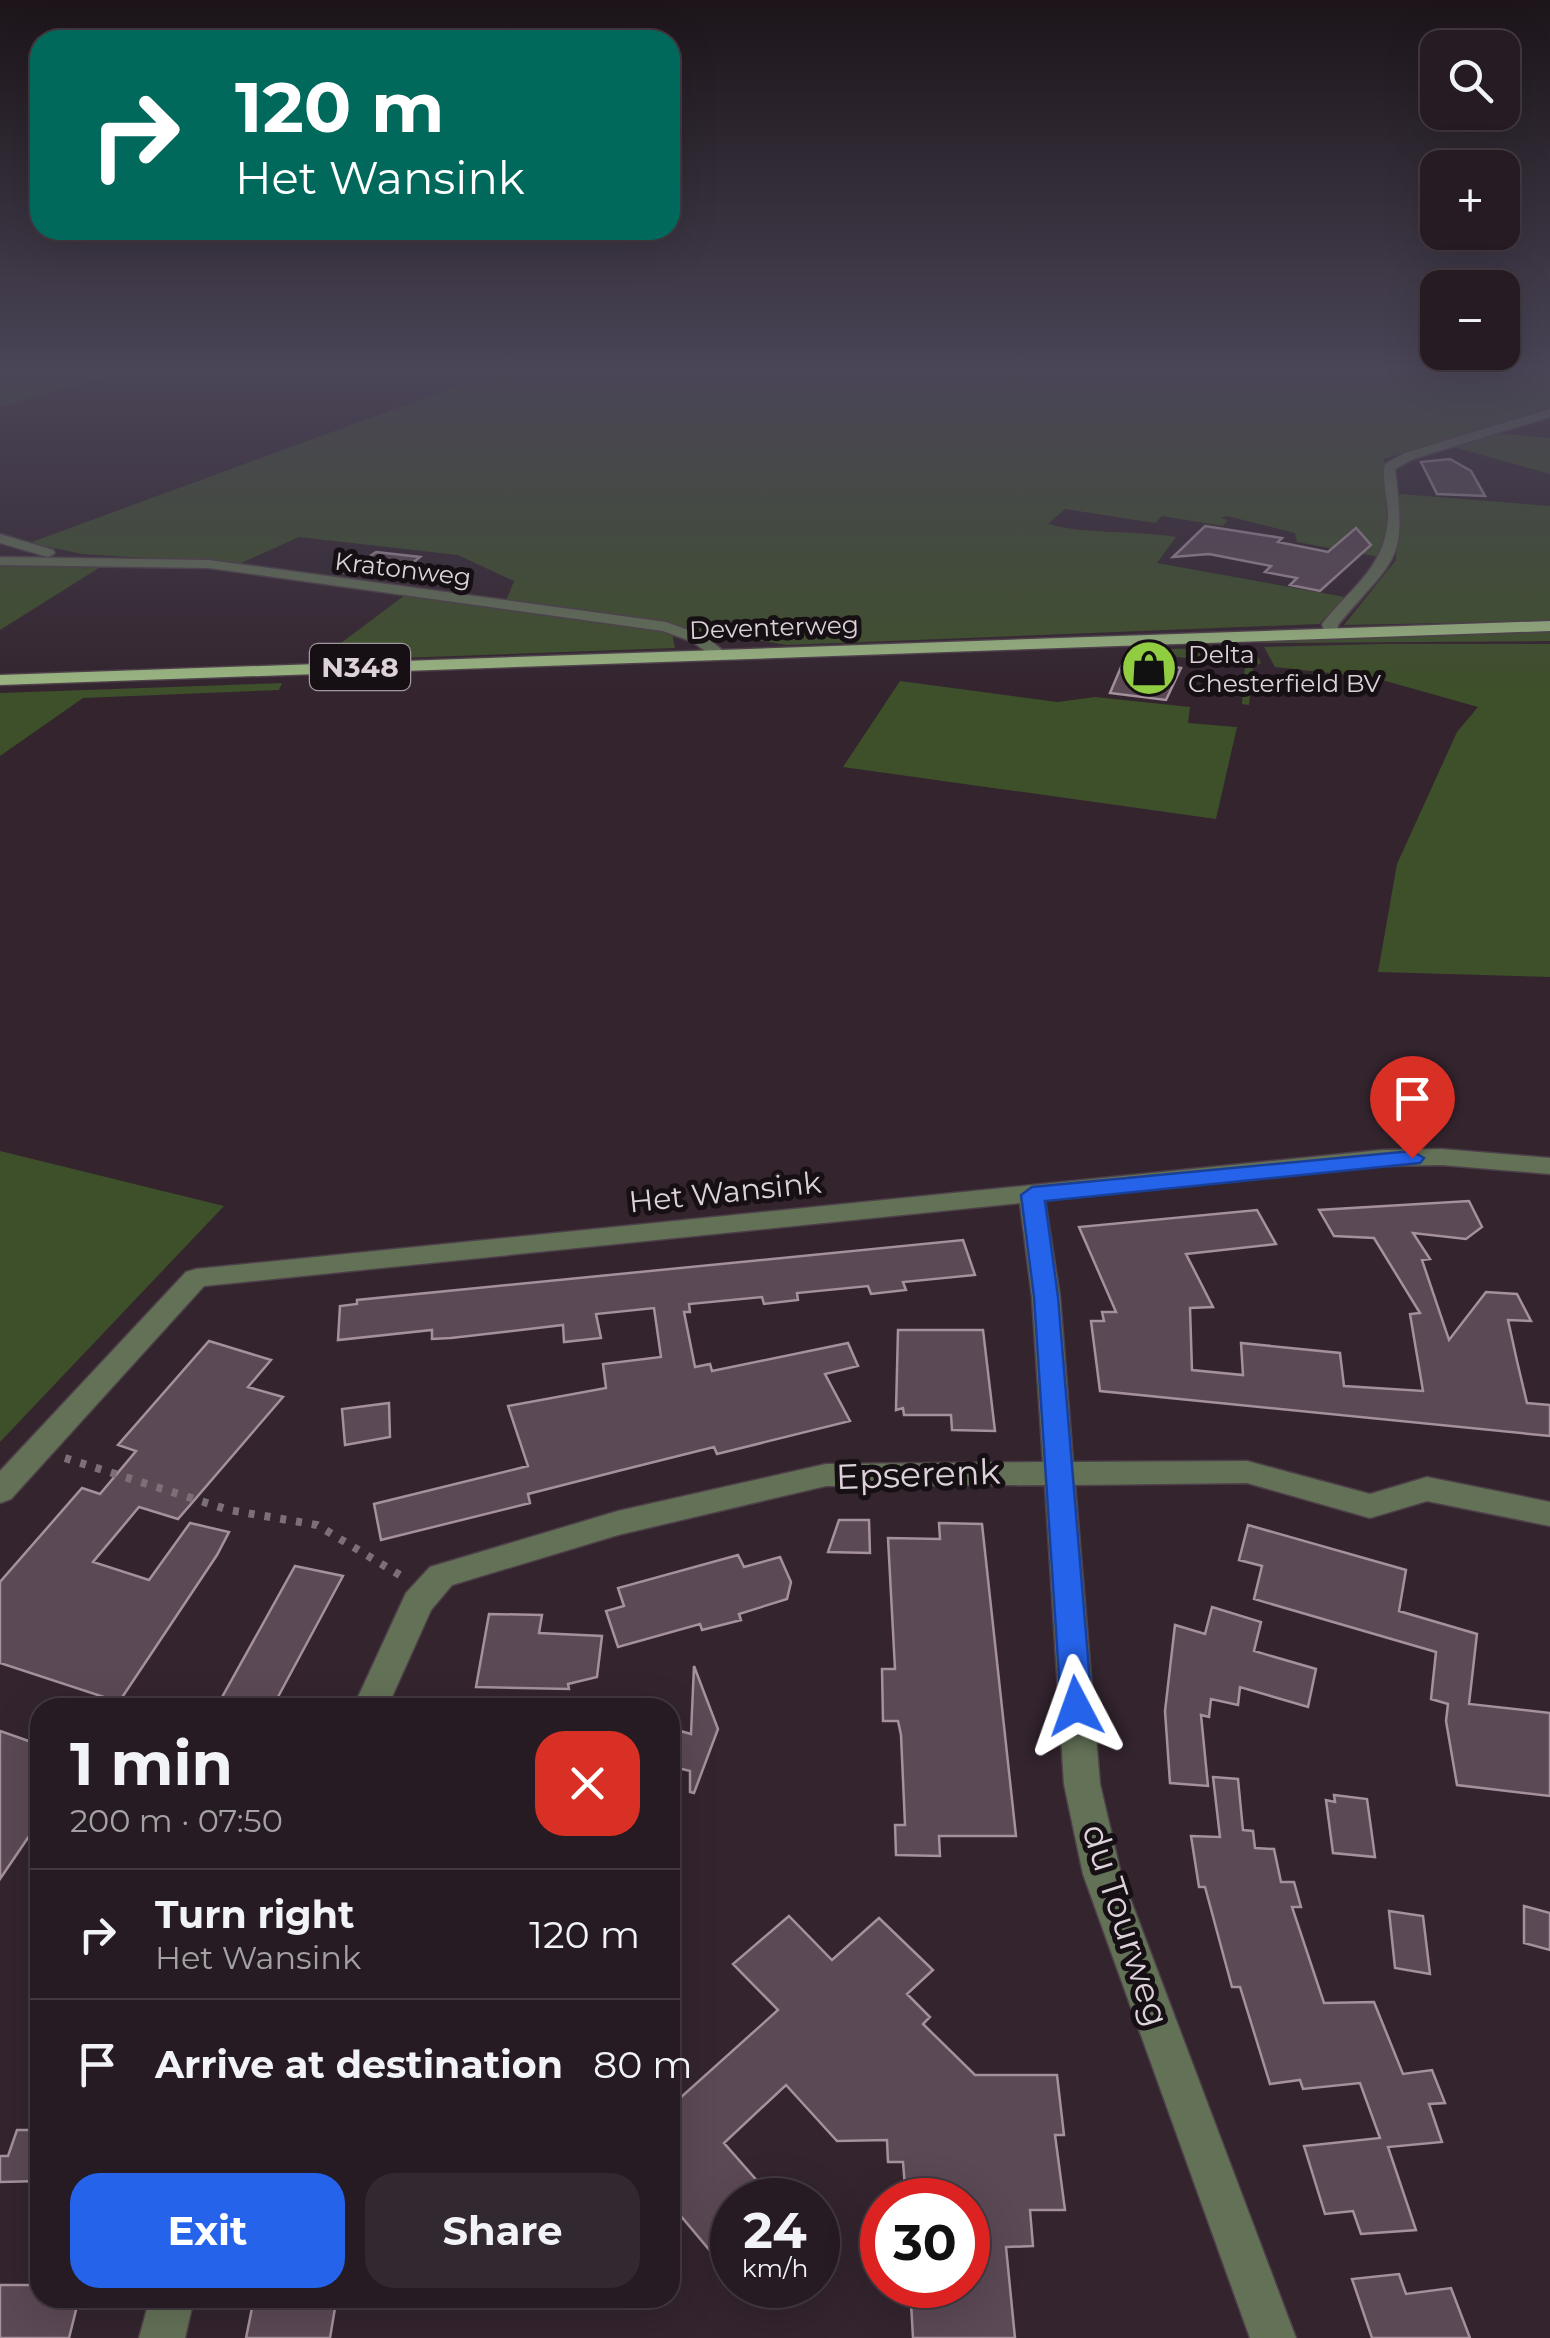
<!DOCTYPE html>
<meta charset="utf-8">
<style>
body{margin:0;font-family:Montserrat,sans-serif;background:#32282f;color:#f1f3f6;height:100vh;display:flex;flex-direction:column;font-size:38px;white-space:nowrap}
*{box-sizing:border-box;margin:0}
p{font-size:32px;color:#a4a1a5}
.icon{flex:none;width:55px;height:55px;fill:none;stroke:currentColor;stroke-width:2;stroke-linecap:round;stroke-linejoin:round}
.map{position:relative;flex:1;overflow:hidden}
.panel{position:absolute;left:30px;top:1698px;width:650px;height:610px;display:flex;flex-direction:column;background:#261b22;border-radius:30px;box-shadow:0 10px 40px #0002,0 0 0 2px #423940}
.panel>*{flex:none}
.hud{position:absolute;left:30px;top:30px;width:650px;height:210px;border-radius:30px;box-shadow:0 10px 40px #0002,0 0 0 2px #423940;background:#00695c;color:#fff;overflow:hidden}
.controls{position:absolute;left:1420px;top:30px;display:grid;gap:20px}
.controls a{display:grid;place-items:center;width:100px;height:100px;border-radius:20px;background:#261b22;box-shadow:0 10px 40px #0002,0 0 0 2px #423940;font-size:50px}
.speed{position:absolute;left:710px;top:2178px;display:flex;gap:20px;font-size:50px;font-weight:700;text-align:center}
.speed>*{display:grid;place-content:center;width:130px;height:130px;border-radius:50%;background:#261b22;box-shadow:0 10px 40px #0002,0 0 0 2px #423940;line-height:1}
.speed small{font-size:25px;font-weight:400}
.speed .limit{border:15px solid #d22;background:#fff;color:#111}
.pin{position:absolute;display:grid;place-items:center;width:85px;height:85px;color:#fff;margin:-102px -42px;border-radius:50% 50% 50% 0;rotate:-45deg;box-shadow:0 0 10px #0007}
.pin .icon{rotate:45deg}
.me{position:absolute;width:110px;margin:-55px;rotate:356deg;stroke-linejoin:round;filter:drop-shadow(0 0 8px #0008)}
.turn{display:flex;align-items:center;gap:35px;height:210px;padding:0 40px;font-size:45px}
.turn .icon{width:130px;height:130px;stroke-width:2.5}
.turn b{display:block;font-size:70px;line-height:85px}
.round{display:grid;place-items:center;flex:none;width:105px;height:105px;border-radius:30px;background:#32282f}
.overview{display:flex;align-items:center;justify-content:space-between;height:170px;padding:0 40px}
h1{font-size:60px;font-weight:700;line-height:75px}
.cta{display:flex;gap:20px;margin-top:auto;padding:20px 40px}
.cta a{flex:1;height:115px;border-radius:30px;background:#2563eb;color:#fff;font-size:40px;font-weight:700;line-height:115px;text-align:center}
.cta a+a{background:#32282f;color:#f1f3f6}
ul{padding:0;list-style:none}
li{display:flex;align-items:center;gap:30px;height:130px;padding:0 40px;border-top:2px solid #423940}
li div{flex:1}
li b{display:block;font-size:38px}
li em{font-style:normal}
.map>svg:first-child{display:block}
</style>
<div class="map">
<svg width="1550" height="2338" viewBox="0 0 1550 2338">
<rect width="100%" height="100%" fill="#33242e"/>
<!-- green -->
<path fill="#3e502a" d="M 0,369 L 123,372 L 0,407 Z
M 504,369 L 1550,369 L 1550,407 L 1384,459 L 1387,535 L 1379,557 L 1297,542 L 1295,533 L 1227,516 L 1221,518 L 1228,520 L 1223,526 L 1162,516 L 1155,523 L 1065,509 L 1048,524 C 1090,535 1134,530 1176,537 L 1157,563 L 1345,597 L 1319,624 L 787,645 L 506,601 L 514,581 L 458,555 L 299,537 L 239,564 L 82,554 L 29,543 Z
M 1494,433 L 1550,438 L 1550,474 L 1453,447 Z
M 1399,494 L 1550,506 L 1550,621 L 1344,625 L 1396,560 Z
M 110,561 L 0,630 L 0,563 Z
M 405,595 L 671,629 L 675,648 L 317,661 Z
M 1550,631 L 1550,641 L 1260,643 L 1261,640 Z
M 1383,644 L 1550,644 L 1550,977 L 1378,972 L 1397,864 L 1457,732 L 1478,707 L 1375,678 L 1275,667 L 1264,647 Z
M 1253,647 L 1261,663 L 1253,667 L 1249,705 L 1242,704 L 1245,665 L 1177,657 L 1171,649 Z
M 900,681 L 1057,702 L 1095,697 L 1190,707 L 1188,723 L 1237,727 L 1216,819 L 843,767 Z
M 282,683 L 279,690 L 83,698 L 0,756 L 0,693 Z
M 0,1151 L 224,1206 L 0,1442 Z"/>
<!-- building -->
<path fill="#5b4955" stroke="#a4919d" stroke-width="2.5" d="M 1450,459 L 1471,471 L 1485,496 L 1437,494 L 1421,462 Z
M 1205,526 L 1282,538 L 1278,542 L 1328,552 L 1356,528 L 1371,545 L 1320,591 L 1290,585 L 1297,578 L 1265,572 L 1271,566 L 1209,554 L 1173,557 Z
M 376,552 L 420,557 L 393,579 L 346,573 Z
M 1124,660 L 1181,668 L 1166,700 L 1110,693 Z
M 1469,1201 L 1482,1227 L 1466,1239 L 1413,1233 L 1430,1259 L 1422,1260 L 1449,1340 L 1486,1292 L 1517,1294 L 1531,1321 L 1508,1320 L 1517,1361 L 1527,1403 L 1550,1405 L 1550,1436 L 1100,1391 L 1091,1321 L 1104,1321 L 1102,1312 L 1116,1312 L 1079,1227 L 1257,1210 L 1276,1244 L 1186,1254 L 1213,1307 L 1190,1308 L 1192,1370 L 1243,1375 L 1241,1343 L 1340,1353 L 1344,1386 L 1423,1391 L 1410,1314 L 1420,1313 L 1374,1238 L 1334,1236 L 1319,1210 Z
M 963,1240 L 975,1275 L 903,1282 L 906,1290 L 871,1294 L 868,1286 L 797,1293 L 798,1300 L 764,1304 L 762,1297 L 689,1304 L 690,1312 L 684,1312 L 695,1367 L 710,1364 L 712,1371 L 848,1343 L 858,1366 L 825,1374 L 850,1421 L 717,1454 L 714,1447 L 622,1470 L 528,1494 L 530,1503 L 381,1540 L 374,1504 L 528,1466 L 508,1406 L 606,1388 L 603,1364 L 661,1357 L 654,1308 L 596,1314 L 601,1338 L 564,1342 L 563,1325 L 451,1338 L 432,1339 L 432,1330 L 338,1340 L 340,1306 L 357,1304 L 357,1300 Z
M 898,1330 L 983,1330 L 995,1431 L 952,1430 L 951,1415 L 904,1415 L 903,1408 L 896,1410 Z
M 209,1341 L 271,1360 L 248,1387 L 283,1397 L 178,1519 L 139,1507 L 93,1562 L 149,1580 L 190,1523 L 229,1532 L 217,1555 L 119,1702 L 0,1663 L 0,1582 L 82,1488 L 100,1494 L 136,1451 L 118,1445 Z
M 389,1403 L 390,1437 L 345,1445 L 342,1409 Z
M 839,1520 L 869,1520 L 870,1553 L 828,1552 Z
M 939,1523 L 982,1524 L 1016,1836 L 939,1836 L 940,1856 L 896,1855 L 895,1825 L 905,1825 L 901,1735 L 898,1721 L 883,1721 L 882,1669 L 895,1669 L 888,1538 L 940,1539 Z
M 1248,1525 L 1406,1570 L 1399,1611 L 1477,1634 L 1469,1704 L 1550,1713 L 1550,1796 L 1457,1785 L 1446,1721 L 1448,1704 L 1431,1699 L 1436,1652 L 1254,1599 L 1262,1566 L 1239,1560 Z
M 738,1555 L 744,1567 L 780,1557 L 791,1582 L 787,1599 L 739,1614 L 741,1620 L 702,1630 L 700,1624 L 618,1647 L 606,1611 L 624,1606 L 618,1588 Z
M 295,1566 L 343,1576 L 272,1708 L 216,1708 Z
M 1212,1607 L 1261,1622 L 1254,1651 L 1316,1669 L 1308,1707 L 1240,1687 L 1238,1705 L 1211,1699 L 1209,1717 L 1201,1715 L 1208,1786 L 1170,1783 L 1165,1711 L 1175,1625 L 1205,1634 Z
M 489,1614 L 542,1615 L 539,1633 L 602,1636 L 597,1677 L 568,1684 L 569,1689 L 476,1687 Z
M 694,1666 L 718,1729 L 694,1793 L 690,1792 L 690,1771 L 670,1766 L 670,1728 L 691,1734 Z
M 0,1731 L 40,1745 L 40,1820 L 0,1879 Z
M 1213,1777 L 1238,1779 L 1243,1830 L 1253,1831 L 1255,1848 L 1274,1849 L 1281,1882 L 1294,1882 L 1301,1907 L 1292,1907 L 1324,2003 L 1374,2002 L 1403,2074 L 1432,2070 L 1445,2103 L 1429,2104 L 1442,2142 L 1388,2147 L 1416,2230 L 1361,2234 L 1353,2211 L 1325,2214 L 1304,2146 L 1380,2138 L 1360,2083 L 1303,2089 L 1300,2080 L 1270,2084 L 1240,1987 L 1232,1987 L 1205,1887 L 1199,1887 L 1191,1836 L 1220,1837 Z
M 1334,1795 L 1367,1799 L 1375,1857 L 1333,1853 L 1326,1800 L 1335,1802 Z
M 1524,1906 L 1550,1913 L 1550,1950 L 1524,1943 Z
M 1389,1911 L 1423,1916 L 1430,1974 L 1395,1968 Z
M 789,1916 L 832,1960 L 879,1918 L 933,1970 L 907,1994 L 930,2017 L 923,2024 L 975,2075 L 1057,2075 L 1064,2135 L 1055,2135 L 1065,2210 L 1030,2210 L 1033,2246 L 1006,2247 L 1015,2338 L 913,2338 L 910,2285 L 968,2285 L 968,2200 L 906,2200 L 903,2162 L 888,2162 L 887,2140 L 837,2141 L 786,2085 L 724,2143 L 774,2200 L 732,2200 L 732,2243 L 717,2259 L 670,2203 L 670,2107 L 778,2010 L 733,1964 Z
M 17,2130 L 40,2130 L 40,2181 L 0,2182 L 0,2156 L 8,2156 Z
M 1399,2274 L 1406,2294 L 1451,2288 L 1470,2338 L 1372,2338 L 1352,2279 Z
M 0,2285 L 40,2285 L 40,2298 L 79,2298 L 69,2338 L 0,2338 Z
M 254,2298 L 314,2298 L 312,2308 L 335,2308 L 330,2338 L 246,2338 Z"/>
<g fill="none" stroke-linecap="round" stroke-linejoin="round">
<!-- minor casing -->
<g stroke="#4e4049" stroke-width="3">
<path id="minor" d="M 1550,409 L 1550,417 L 1413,459 L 1395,469 C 1407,564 1397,555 1338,625 L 1337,636 L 1325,636 L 1322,624 C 1350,588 1385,568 1388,519 C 1389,501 1381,481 1385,464 L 1405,453 Z
M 0,534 L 53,550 L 55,553 L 48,557 L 0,543 Z
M 0,557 L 209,560 L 666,622 L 705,636 L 727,654 L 713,657 L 693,642 L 663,631 L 209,568 L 0,565 Z
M 1442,1149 L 1550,1158 L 1550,1174 L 1442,1165 L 1382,1166 L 1045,1200 L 1060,1297 L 1073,1462 L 1247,1461 L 1370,1494 L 1427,1477 L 1550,1502 L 1550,1526 L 1427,1501 L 1370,1518 L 1247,1483 L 1075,1485 L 1100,1784 L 1121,1874 L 1296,2338 L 1250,2338 L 1083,1874 L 1064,1784 L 1045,1485 L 826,1486 L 618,1535 L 452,1585 L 431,1610 L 387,1708 L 353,1708 L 406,1593 L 430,1567 L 618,1511 L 826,1464 L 1043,1462 L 1032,1297 L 1020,1203 L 204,1286 L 11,1499 L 0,1503 L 0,1471 L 186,1272 L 196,1269 L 1382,1150 Z
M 150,2298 L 194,2298 L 185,2338 L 139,2338 Z"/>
</g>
<!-- major casing -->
<g stroke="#4e4049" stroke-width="3">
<path id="major" d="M 1550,621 L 1550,631 L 0,685 L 0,675 Z"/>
</g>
<!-- path -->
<path stroke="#7d6f78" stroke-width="8" stroke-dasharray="6 10" stroke-linecap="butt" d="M 65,1458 L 229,1510 L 317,1525 L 403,1577"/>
<!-- minor -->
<use href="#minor" fill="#637157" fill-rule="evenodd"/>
<!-- major -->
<use href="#major" fill="#9cb882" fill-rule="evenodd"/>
</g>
<!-- sky -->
<linearGradient id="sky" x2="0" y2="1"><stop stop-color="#1c1419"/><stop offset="0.53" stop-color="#4a4557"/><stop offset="1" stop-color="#4a4557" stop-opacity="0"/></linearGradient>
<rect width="1550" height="697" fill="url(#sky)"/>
<!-- route -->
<path fill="#2563eb" stroke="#184099" stroke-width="2.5" d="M 1412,1151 L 1424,1158 L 1420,1163 L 1045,1201 L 1058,1297 L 1092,1706 L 1087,1715 L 1076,1719 L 1065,1715 L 1061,1706 L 1034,1297 L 1021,1195 L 1032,1187 Z"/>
<!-- icons -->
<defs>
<g id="shop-disc" transform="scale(2.875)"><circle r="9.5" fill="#90cd41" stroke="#161014"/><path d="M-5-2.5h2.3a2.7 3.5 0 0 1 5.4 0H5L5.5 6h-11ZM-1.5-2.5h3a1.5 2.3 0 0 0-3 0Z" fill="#111"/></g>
</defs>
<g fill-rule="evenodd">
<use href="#shop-disc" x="1149" y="668"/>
</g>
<g text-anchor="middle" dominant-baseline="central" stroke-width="10" stroke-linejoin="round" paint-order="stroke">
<!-- far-street labels -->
<g font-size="25" fill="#ddd2d9" stroke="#161014">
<text transform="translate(403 569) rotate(7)">Kratonweg</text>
<text transform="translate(774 627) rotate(-2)">Deventerweg</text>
</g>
<!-- far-poi labels -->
<g font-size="25" fill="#ddd2d9" stroke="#161014" text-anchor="start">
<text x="1188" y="654">Delta<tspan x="1188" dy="29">Chesterfield BV</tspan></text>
</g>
<!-- shield labels -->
<rect fill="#161014" stroke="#a1989e" stroke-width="2.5" x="310" y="644" width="100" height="46" rx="8"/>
<g font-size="28" font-weight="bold" fill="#ddd2d9">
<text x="360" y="667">N348</text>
</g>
<!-- street labels -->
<g font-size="30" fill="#ddd2d9" stroke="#161014">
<text transform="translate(725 1192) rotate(-6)">Het Wansink</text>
</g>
<!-- near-street labels -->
<g font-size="35" fill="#ddd2d9" stroke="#161014">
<text transform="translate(918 1474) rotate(-2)">Epserenk</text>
<text transform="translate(1126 1925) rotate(72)">du Tourweg</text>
</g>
</g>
</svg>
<div class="controls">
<a><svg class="icon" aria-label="search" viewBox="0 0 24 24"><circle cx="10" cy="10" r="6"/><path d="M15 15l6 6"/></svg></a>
<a>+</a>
<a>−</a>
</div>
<div class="speed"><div>24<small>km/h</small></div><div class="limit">30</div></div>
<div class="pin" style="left:1412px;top:1158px;background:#d93025"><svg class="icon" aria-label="arrive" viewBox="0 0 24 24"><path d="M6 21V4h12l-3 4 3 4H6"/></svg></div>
<svg class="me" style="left:1076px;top:1706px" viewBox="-20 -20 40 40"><path d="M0-17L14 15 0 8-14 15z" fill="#2563eb" stroke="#fff" stroke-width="4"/></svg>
<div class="hud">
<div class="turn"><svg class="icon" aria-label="right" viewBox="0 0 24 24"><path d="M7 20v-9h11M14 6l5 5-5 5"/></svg><div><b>120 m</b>Het Wansink</div></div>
</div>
<section class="panel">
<div class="overview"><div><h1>1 min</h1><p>200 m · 07:50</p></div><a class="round" style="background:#d93025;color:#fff"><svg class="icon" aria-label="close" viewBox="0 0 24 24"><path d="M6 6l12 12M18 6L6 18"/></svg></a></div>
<ul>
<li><svg class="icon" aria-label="right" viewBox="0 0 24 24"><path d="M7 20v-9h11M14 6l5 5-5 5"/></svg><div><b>Turn right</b><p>Het Wansink</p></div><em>120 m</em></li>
<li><svg class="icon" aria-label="arrive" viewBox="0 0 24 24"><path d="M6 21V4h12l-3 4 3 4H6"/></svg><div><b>Arrive at destination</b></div><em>80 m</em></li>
</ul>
<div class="cta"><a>Exit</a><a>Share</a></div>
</section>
</div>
